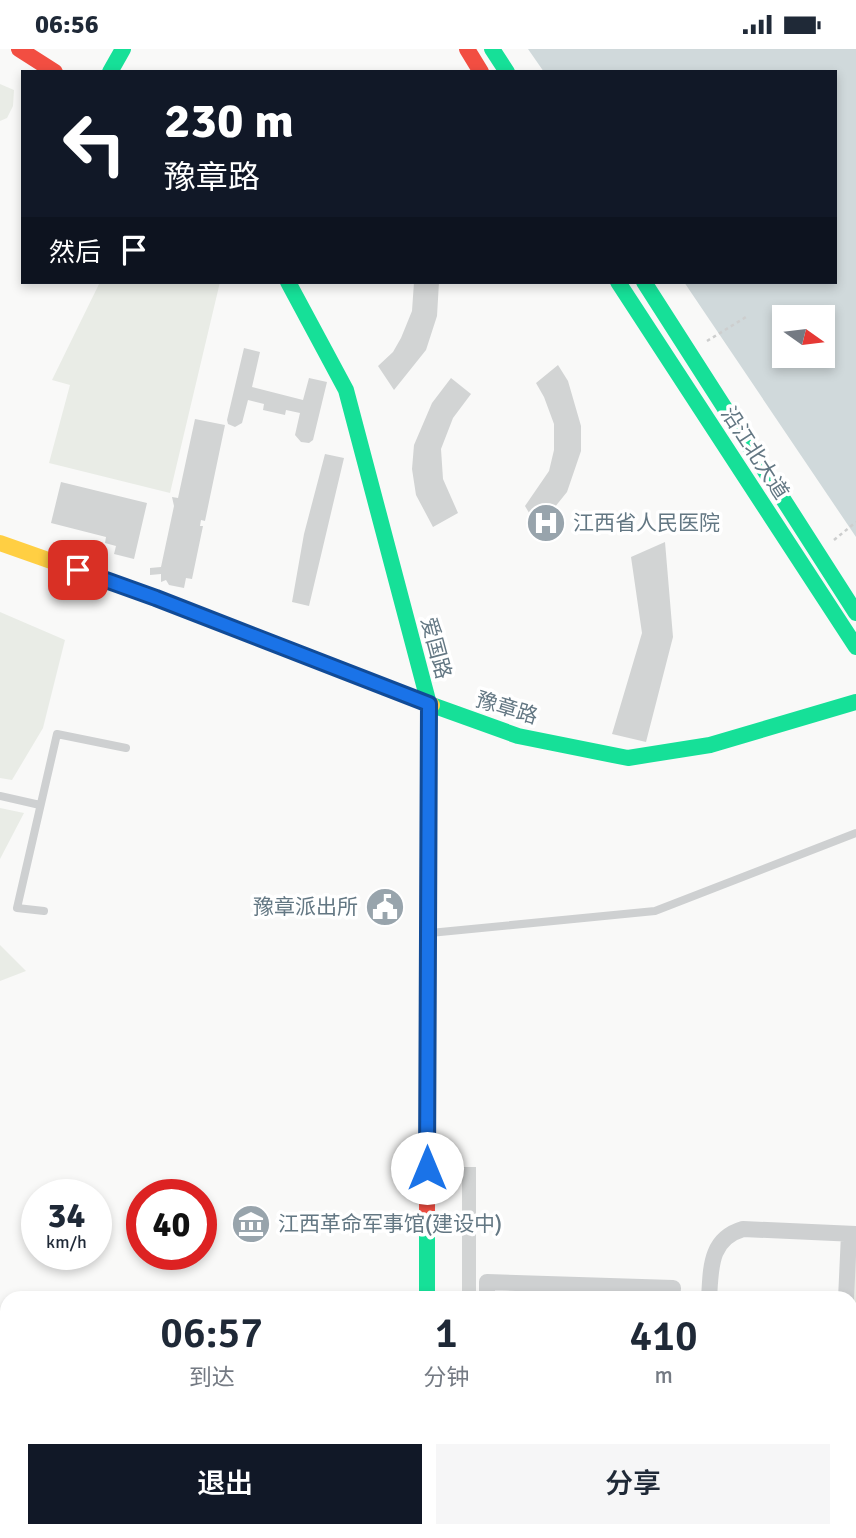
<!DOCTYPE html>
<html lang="zh">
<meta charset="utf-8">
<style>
body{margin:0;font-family:Signika,"Noto Sans SC",sans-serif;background:#f6f6f7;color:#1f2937;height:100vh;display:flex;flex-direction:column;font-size:26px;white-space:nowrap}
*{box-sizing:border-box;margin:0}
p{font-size:23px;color:#747a83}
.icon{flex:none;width:38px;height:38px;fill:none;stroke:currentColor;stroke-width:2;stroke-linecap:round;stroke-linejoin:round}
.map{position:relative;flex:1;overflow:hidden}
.sheet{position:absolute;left:0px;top:1242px;width:858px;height:247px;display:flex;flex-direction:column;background:#fff;border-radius:21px 21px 0 0;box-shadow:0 4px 10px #0003}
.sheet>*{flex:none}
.top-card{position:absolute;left:21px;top:21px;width:816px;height:214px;border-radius:0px;box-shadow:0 4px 10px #0003;background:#111827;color:#fff;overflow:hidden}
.needle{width:46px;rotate:104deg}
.fabs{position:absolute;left:772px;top:256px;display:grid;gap:14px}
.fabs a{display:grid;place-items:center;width:63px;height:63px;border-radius:0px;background:#fff;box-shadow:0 4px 10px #0003;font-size:35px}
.speed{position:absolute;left:21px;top:1130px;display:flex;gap:14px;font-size:35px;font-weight:700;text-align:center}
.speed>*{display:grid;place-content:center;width:91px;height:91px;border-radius:50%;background:#fff;box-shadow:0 4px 10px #0003;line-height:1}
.speed small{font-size:18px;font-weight:400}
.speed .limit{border:10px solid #d22;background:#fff;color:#111}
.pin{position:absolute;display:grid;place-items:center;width:60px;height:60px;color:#fff;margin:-30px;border-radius:14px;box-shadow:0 4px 10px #0006}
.me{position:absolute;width:77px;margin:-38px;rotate:0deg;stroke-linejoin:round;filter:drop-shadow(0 0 5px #0008)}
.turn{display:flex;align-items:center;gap:24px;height:147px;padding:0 28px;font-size:32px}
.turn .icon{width:91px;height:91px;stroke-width:2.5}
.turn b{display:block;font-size:49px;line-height:60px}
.then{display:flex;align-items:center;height:66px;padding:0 28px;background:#0003;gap:14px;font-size:26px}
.eta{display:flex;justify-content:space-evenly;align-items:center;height:119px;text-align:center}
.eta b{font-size:42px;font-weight:600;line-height:49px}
.primary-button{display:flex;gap:14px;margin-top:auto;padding:14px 28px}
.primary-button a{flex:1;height:80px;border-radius:0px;background:#111827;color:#fff;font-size:28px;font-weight:600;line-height:80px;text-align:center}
.primary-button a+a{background:#f6f6f7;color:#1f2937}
.status{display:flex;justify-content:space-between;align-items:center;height:49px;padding:0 35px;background:#fff;direction:ltr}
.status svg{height:19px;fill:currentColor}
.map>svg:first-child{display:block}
</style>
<div class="status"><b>06:56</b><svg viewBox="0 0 49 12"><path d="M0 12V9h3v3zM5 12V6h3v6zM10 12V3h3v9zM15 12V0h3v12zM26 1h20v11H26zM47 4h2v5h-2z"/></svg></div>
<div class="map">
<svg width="856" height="1489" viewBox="0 0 856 1489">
<rect width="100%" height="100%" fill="#f9f9f8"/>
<!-- green -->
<path fill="#e9ece6" d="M 0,35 L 14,41 L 13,57 L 7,69 L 0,72 Z
M 100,233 L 220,233 L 170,444 L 49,414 L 70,336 L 52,331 Z
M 0,563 L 65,591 L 43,679 L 12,731 L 0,729 Z
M 0,759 L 24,764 L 0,810 Z
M 0,896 L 26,922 L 0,932 Z
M 856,1197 L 856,1456 L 851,1454 L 850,1259 L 853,1205 Z
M 537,1482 L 646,1482 L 628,1489 L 558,1489 Z
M 656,1482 L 710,1482 L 723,1489 L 655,1489 Z"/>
<!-- water -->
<path fill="#d0d9db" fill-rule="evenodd" d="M 528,0 L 856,0 L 856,488 L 684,233 L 835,233 L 835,23 L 544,23 ZM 784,268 L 822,268 L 822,306 L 784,306 Z"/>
<!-- building -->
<path fill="#d2d4d4" d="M 414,233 L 439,233 L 437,267 L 426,301 L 394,341 L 378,317 L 393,303 L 401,289 L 412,262 Z
M 244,299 L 260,303 L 252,338 L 303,351 L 309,329 L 327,333 L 313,391 L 309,394 L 301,393 L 295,386 L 300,364 L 286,361 L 285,366 L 263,361 L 264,355 L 248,351 L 242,374 L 235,378 L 228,375 L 227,371 Z
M 558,316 L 568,332 L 581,377 L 581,402 L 567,443 L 538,479 L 525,457 L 549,422 L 554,401 L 554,375 L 544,348 L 536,334 Z
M 451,329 L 471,345 L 453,369 L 441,400 L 443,430 L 458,464 L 433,478 L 416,446 L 412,420 L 414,396 L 432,354 Z
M 195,370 L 225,376 L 205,472 L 201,471 L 200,477 L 203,477 L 192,530 L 186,529 L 184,539 L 169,536 L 166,531 L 161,533 L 161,525 L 150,526 L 150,519 L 161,518 L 174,457 L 172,448 L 178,449 Z
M 325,405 L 344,409 L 309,557 L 292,553 L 304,485 Z
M 61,433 L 147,454 L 134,510 L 114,505 L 116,497 L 105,494 L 106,488 L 51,474 Z
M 665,493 L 673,588 L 646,693 L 612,685 L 642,584 L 631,508 Z
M 462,1118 L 476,1118 L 476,1250 L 462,1250 Z"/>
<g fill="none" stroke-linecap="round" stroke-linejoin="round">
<!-- path -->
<path stroke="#cdcece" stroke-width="2.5" stroke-dasharray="3.5 3.5" stroke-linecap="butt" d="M 707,292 L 746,268
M 834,491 L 856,473"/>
<!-- lane -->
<path stroke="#ced0d1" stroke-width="8" d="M 0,747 L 40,756
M 44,862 L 17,859 L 57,685 L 126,699
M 430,884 L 655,862 L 856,784"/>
<!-- street -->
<path stroke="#ced0d1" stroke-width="16" d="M 487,1250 L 487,1233 L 673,1239 L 672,1250
M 709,1250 C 711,1220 709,1190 743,1180 L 856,1185
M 846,1250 L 849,1185
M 0,1318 L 7,1321
M 850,1470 L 856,1469"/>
<!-- fast -->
<path stroke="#16e098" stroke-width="16" d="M 492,0 L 507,23
M 110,23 L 123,0
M 288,233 L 346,341 L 429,655 L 428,813
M 618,233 L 856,598
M 644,233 L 856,564
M 432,656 L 518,687 L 628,709 L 710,696 L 856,653
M 427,1250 L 427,1162"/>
<!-- slow -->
<path stroke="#ffcf43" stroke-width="16" d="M 0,494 L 156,549 L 432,656
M 403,1489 L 407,1482"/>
<!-- jam -->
<path stroke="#f24e42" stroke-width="16" d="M 19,0 L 55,23
M 467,0 L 481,23
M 427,1162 L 428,813"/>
</g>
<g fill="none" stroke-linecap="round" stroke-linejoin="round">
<!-- route casing -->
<g stroke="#114b97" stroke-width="18">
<path id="route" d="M 78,521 L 156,549 L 429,655 L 427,1119"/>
</g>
<!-- route -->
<use href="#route" stroke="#1a73e8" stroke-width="12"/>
</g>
<!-- icons -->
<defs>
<g id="hospital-disc" transform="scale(2.0125)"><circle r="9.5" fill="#98a4ac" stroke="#fff"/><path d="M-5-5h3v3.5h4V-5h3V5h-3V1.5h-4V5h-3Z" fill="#fff"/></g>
<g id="civic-disc" transform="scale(2.0125)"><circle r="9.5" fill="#98a4ac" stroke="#fff"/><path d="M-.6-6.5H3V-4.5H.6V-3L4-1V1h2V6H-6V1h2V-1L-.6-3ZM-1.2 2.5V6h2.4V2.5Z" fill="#fff"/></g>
<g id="museum-disc" transform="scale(2.0125)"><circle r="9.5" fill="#98a4ac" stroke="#fff"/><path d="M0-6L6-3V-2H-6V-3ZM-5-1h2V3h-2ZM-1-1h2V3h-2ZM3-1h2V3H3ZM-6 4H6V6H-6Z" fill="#fff"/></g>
</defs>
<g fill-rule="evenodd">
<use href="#hospital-disc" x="546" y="474"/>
<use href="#civic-disc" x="385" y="858"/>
<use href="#museum-disc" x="251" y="1175"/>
</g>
<g text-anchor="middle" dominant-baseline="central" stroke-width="7" stroke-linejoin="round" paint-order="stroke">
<!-- street labels -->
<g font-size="21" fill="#637783" stroke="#fff">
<text transform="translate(755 404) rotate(57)">沿江北大道</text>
<text transform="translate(436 599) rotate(75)">爱国路</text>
<text transform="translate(507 659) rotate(17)">豫章路</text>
</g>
<!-- poi labels -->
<g font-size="21" fill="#637783" stroke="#fff" text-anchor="start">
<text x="573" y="474">江西省人民医院</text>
<text x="358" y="858" text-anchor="end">豫章派出所</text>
<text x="278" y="1175">江西革命军事馆(建设中)</text>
</g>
</g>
</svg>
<div class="fabs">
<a><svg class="needle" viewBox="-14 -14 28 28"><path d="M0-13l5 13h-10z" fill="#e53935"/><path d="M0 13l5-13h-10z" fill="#747a83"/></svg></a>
</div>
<div class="speed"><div>34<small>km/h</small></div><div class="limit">40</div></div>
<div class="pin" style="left:78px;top:521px;background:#d93025"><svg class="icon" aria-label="arrive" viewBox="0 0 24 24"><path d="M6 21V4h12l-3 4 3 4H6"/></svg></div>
<svg class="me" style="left:427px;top:1119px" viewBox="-20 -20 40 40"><circle r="19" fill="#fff"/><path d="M0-13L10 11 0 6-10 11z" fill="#1a73e8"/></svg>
<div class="top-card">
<div class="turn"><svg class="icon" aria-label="left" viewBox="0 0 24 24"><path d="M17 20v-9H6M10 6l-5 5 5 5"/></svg><div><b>230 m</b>豫章路</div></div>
<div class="then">然后<svg class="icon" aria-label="arrive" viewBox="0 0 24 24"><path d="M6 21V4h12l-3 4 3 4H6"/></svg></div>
</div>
<section class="sheet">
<div class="eta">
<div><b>06:57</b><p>到达</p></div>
<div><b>1</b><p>分钟</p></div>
<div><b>410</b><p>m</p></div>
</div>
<div class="primary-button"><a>退出</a><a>分享</a></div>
</section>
</div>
